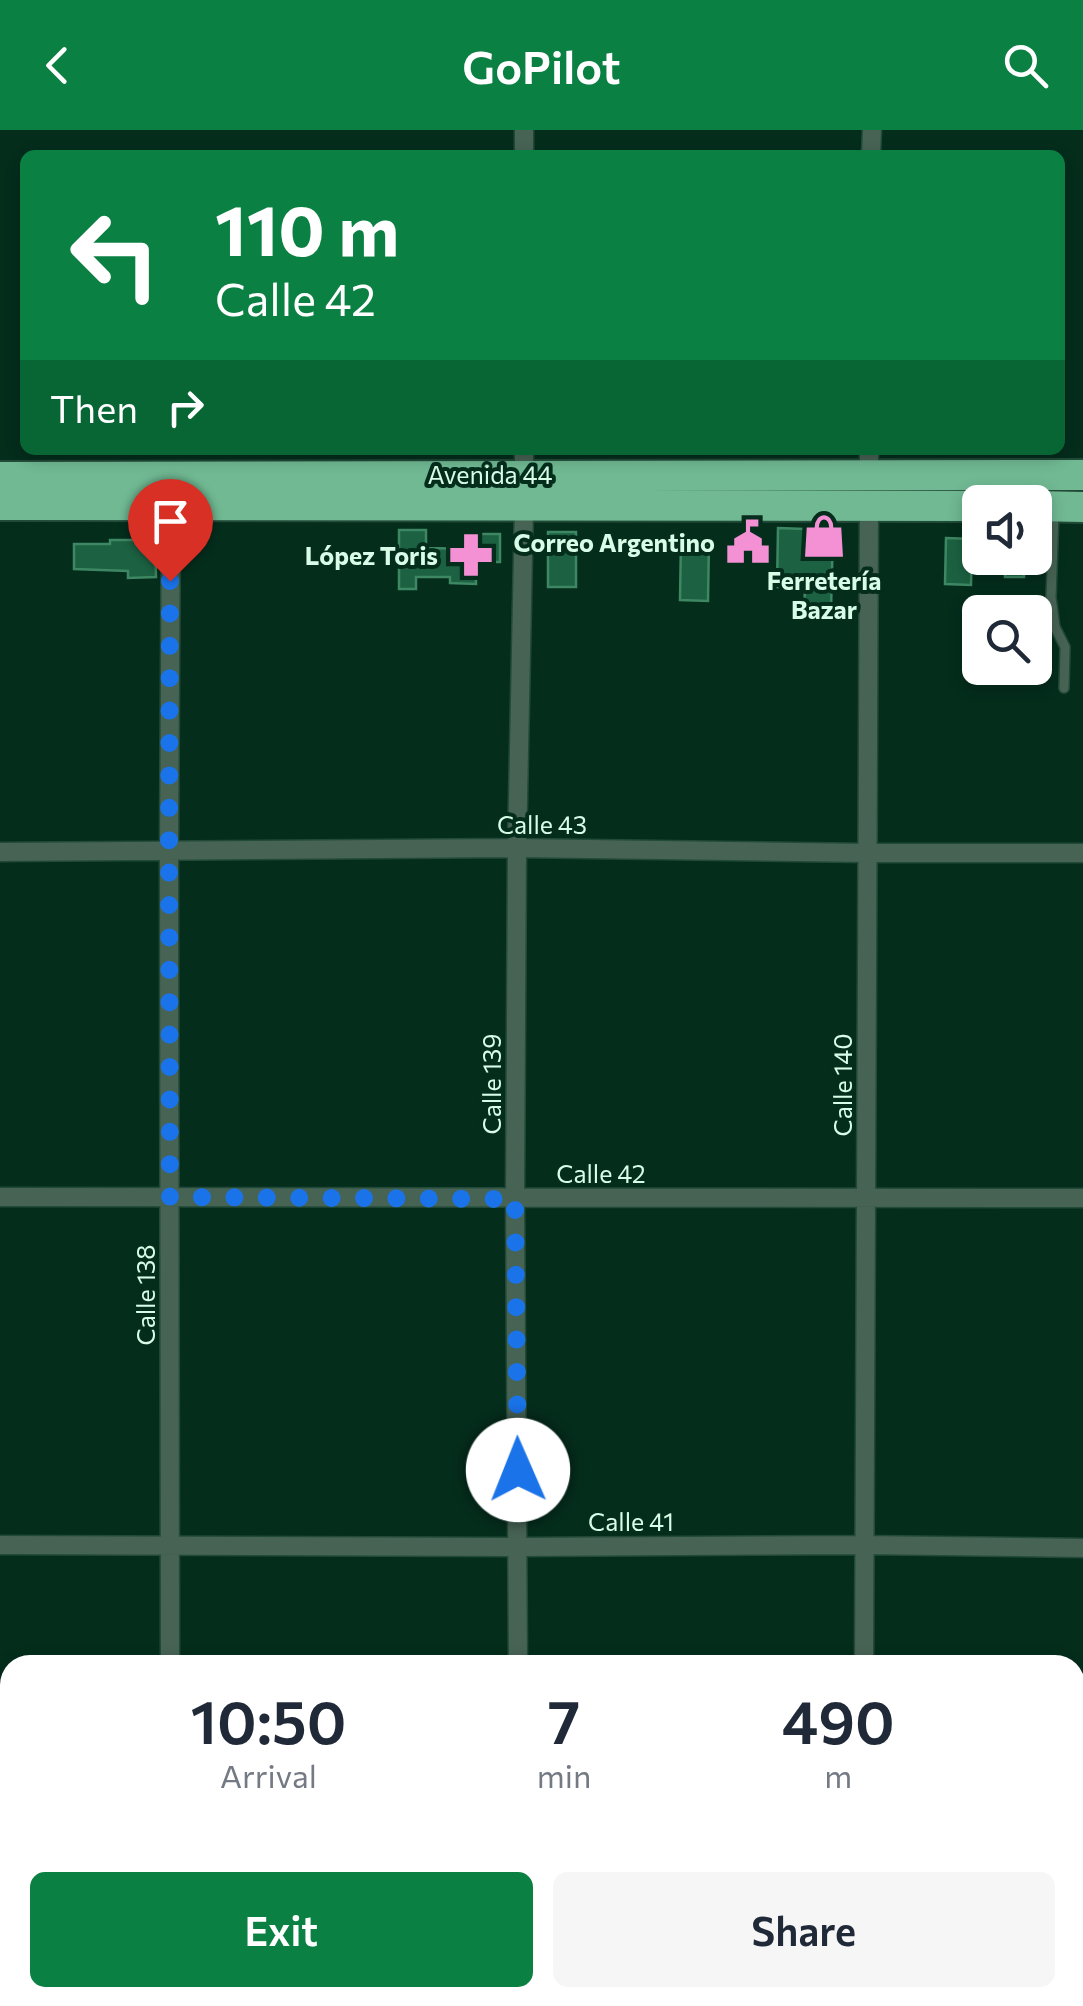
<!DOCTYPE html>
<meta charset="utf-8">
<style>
body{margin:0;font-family:Commissioner,sans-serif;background:#f6f6f7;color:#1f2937;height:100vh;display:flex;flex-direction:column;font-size:38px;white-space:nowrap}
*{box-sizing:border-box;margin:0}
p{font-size:32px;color:#747a83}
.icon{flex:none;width:55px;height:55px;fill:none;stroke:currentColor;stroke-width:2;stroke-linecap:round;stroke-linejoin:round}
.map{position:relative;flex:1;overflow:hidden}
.side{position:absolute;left:0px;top:1525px;width:1085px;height:352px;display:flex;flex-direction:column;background:#fff;border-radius:30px 30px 0 0;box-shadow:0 5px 15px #0003}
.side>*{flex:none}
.guide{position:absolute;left:20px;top:20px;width:1045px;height:305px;border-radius:15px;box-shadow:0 5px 15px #0003;background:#0b8043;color:#fff;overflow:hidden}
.tools{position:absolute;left:962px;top:355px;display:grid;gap:20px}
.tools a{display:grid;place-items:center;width:90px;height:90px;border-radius:15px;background:#fff;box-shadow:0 5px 15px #0003;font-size:50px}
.pin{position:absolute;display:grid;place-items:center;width:85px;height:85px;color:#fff;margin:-102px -42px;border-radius:50% 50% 50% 0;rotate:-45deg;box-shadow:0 0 10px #0007}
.pin .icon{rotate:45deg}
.me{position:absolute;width:110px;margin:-55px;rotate:359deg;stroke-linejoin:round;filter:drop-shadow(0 0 8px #0008)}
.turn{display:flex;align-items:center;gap:35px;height:210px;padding:0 30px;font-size:45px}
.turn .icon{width:130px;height:130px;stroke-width:2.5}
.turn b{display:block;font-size:70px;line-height:85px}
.then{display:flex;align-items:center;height:95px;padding:0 30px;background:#0003;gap:20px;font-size:38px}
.eta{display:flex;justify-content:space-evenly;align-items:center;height:170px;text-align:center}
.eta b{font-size:60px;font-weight:600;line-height:70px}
.primary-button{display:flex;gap:20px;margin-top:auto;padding:20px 30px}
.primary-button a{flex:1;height:115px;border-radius:15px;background:#0b8043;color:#fff;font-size:40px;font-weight:600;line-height:115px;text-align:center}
.primary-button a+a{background:#f6f6f7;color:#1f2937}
header{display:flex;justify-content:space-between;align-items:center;height:130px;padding:0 30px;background:#0b8043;color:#fff;font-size:45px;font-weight:600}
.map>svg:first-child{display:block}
</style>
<header><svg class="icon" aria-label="back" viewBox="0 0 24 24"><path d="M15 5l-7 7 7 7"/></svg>GoPilot<svg class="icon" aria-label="search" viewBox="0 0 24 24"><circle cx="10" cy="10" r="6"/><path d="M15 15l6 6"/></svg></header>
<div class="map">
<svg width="1083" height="1876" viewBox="0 0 1083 1876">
<rect width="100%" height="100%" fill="#042d1c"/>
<!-- building -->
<path fill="#1c6142" stroke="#3d8763" stroke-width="2.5" d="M 778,398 L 833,400 L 831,481 L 804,480 L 805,458 L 777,457 Z
M 399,400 L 426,400 L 426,418 L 476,419 L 476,404 L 500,404 L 500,432 L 476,432 L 476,454 L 450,453 L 450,447 L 416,447 L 416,459 L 399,459 Z
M 548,402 L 576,402 L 576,457 L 548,457 Z
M 681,408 L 709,409 L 708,471 L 680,470 Z
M 946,408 L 972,409 L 971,455 L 945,454 Z
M 110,410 L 155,410 L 156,447 L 128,448 L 128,441 L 74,439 L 74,414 L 110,414 Z
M 1005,428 L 1024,428 L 1024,447 L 1005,447 Z"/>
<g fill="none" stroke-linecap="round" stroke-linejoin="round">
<!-- lane casing -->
<g stroke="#224a38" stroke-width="12">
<path id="lane" d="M 1054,383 L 1051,467 L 1055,497 L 1065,517 L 1064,558"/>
</g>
<!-- street casing -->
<g stroke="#224a38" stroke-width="21">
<path id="street" d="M 524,25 L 524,0
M 871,25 L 872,0
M 524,344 L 524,320
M 869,344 L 869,320
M 0,722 L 517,718 L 867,723 L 1083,723
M 0,1067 L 1083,1068
M 0,1415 L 518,1417 L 865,1415 L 1083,1418
M 170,1535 L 169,720 L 171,374
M 518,1535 L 515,1069 L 517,718 L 524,374
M 864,1535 L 869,375
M 0,1761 L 10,1761
M 1075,1765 L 1083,1765
M 518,1868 L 518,1876
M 170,1876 L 170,1868
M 862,1876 L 862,1868"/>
</g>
<!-- highway casing -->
<g stroke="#224a38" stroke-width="34">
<path id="highway" d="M 0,347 L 1083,345
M 0,375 L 980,376
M 1035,376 L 1083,377"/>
</g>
<!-- lane -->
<use href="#lane" stroke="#476354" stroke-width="9"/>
<!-- street -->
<use href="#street" stroke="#476354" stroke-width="18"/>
<!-- highway -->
<use href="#highway" stroke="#70b993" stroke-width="30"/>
</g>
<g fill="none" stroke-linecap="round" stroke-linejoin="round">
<!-- route -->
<path stroke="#1a73e8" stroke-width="18" stroke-dasharray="0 32.4" d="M 170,451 L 169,720 L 170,1067 L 515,1069 L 518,1340"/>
</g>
<!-- icons -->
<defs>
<g id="shop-bare" transform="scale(3.45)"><path d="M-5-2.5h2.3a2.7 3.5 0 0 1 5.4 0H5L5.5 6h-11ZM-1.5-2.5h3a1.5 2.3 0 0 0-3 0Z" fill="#f491d4" stroke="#042d1c" stroke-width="2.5" paint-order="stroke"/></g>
<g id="civic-bare" transform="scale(3.45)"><path d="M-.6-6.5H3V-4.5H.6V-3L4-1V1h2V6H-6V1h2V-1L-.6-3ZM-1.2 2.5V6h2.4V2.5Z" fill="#f491d4" stroke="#042d1c" stroke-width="2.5" paint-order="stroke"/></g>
<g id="pharmacy-bare" transform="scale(3.45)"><path d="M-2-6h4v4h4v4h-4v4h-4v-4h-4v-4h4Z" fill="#f491d4" stroke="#042d1c" stroke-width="2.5" paint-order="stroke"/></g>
</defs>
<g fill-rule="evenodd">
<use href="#shop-bare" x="824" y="406"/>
<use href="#civic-bare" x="748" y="412"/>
<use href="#pharmacy-bare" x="471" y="425"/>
</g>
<g text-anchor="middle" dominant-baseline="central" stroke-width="8" stroke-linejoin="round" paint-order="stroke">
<!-- street labels -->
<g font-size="25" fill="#d8fce7" stroke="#042d1c">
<text x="490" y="344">Avenida 44</text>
<text x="542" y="694">Calle 43</text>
<text transform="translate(491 954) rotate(-90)">Calle 139</text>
<text transform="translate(842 955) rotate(-90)">Calle 140</text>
<text x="601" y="1043">Calle 42</text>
<text transform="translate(145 1165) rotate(-90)">Calle 138</text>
<text x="631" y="1391">Calle 41</text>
</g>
<!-- poi labels -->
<g font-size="25" font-weight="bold" fill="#d8fce7" stroke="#042d1c" text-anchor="end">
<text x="715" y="412">Correo Argentino</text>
<text x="438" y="425">López Toris</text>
<text x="824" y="450" text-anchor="middle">Ferretería<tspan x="824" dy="29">Bazar</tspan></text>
</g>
</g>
</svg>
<div class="tools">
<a><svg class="icon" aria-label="sound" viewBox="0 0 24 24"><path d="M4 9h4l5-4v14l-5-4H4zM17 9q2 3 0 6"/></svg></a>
<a><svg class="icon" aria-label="search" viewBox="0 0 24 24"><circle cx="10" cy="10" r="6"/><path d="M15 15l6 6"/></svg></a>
</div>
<div class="pin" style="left:170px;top:451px;background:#d93025"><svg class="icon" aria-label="arrive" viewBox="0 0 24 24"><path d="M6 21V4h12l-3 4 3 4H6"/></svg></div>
<svg class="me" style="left:518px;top:1340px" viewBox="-20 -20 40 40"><circle r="19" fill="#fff"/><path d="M0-13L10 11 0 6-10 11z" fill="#1a73e8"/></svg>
<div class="guide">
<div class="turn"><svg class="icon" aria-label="left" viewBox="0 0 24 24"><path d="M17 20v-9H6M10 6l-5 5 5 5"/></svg><div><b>110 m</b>Calle 42</div></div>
<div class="then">Then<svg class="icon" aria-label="right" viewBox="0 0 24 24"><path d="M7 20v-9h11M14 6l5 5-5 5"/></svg></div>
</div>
<section class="side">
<div class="eta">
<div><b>10:50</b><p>Arrival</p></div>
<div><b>7</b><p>min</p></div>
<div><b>490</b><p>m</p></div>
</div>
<div class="primary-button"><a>Exit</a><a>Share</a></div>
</section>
</div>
